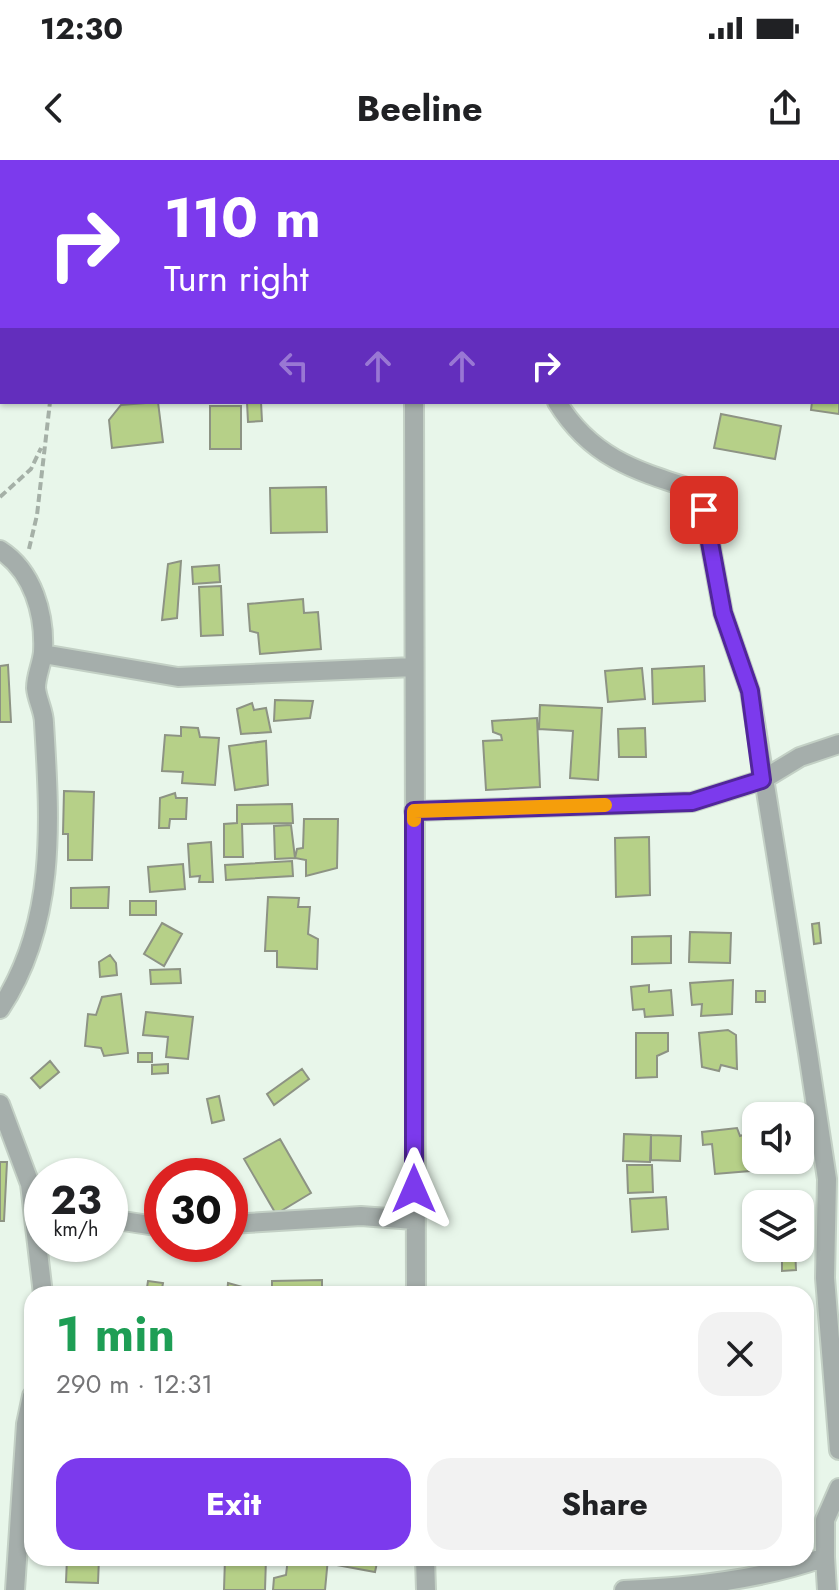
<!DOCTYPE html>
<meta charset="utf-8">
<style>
body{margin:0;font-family:Jost,sans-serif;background:#f2f2f2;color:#202124;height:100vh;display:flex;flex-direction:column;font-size:30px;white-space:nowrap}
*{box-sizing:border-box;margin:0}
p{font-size:26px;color:#757577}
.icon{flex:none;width:44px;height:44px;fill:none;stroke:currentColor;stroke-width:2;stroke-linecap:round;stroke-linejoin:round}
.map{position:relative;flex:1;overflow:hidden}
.drawer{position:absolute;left:24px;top:1126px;width:790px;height:280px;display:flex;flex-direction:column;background:#fff;border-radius:24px;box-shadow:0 2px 6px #0004}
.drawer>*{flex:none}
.guide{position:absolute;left:0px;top:0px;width:840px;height:244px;box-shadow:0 2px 6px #0004;background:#7c3aed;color:#fff;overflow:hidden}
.tools{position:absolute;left:742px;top:942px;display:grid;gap:16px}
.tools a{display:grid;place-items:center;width:72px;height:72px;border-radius:16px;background:#fff;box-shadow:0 2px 6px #0004;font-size:40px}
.speed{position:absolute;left:24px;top:998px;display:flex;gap:16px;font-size:40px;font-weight:700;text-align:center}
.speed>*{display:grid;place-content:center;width:104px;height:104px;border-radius:50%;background:#fff;box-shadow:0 2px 6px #0004;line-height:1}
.speed small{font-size:20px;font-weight:400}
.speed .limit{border:12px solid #d22;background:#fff;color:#111}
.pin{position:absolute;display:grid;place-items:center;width:68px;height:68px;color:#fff;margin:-34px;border-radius:16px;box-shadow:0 4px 12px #0006}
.me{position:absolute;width:88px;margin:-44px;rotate:0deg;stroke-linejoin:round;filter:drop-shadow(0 0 6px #0008)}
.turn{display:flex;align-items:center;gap:28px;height:168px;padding:0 32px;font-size:36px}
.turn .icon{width:104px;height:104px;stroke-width:2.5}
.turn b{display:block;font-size:56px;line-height:68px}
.lanes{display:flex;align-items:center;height:76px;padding:0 32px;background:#0003;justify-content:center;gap:40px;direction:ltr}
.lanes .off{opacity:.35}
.round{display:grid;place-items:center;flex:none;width:84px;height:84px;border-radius:24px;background:#f2f2f2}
.head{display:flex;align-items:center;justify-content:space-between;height:136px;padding:0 32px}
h1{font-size:48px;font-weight:700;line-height:60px;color:#1e9e55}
.cta{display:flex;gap:16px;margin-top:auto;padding:16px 32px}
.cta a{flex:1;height:92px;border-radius:24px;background:#7c3aed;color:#fff;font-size:32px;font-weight:700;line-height:92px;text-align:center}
.cta a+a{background:#f2f2f2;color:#202124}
.status{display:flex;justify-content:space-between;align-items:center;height:56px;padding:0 40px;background:#fff;direction:ltr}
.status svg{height:22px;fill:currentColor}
header{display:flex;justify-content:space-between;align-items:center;height:104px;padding:0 32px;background:#fff;font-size:36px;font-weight:700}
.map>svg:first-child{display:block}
</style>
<div class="status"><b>12:30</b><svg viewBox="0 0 49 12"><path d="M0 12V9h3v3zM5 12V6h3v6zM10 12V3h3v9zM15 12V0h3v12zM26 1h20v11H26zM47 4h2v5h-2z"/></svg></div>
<header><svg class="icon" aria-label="back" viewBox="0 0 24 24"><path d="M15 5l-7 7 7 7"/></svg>Beeline<svg class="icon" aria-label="share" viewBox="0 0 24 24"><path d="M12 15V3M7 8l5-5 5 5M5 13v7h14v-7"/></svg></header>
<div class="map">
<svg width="839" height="1430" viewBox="0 0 839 1430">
<rect width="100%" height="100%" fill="#e8f6ea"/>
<!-- building -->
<path fill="#b6d088" stroke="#8d9384" stroke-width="2" d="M 839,168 L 839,254 L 811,250 L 812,242 L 838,242 Z
M 158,242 L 163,282 L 112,288 L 109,260 L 121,245 Z
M 247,242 L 261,242 L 262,261 L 248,262 Z
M 210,246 L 241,246 L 241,289 L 210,289 Z
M 721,254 L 781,266 L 775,299 L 714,288 Z
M 326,327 L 327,372 L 271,373 L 270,328 Z
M 181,401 L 177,458 L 162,460 L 168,404 Z
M 219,405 L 220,422 L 193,424 L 192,407 Z
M 221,426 L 223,475 L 201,476 L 199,427 Z
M 303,439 L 304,453 L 318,452 L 321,489 L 260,494 L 258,473 L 250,471 L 248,444 Z
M 8,505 L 11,562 L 0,562 L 0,506 Z
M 704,506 L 705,541 L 653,544 L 652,509 Z
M 642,508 L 645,539 L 608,542 L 605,511 Z
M 275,540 L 313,541 L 310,558 L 274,561 Z
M 252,543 L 254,550 L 266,548 L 271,572 L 241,574 L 237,549 Z
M 540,545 L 602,548 L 598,620 L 570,618 L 573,571 L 539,569 Z
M 537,558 L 540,627 L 486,630 L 483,581 L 502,580 L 501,575 L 493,572 L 492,561 Z
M 181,567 L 198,568 L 200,577 L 219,578 L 215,625 L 182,623 L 183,612 L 162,611 L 165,575 L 181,576 Z
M 645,568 L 646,597 L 619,597 L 618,569 Z
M 266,581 L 268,625 L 235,630 L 229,586 Z
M 64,631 L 94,632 L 92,700 L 68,700 L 68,674 L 63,674 Z
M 175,633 L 176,638 L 187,638 L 186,659 L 170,659 L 169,668 L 159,668 L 160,638 Z
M 292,644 L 293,663 L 242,664 L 243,697 L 224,697 L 224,664 L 237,663 L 237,645 Z
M 304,659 L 338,659 L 337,708 L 306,716 L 306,700 L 295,698 L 297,689 L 303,688 Z
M 291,665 L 295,698 L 275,699 L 274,666 Z
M 649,677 L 650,735 L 616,737 L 615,678 Z
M 211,682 L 213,722 L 199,722 L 200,716 L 190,717 L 188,684 Z
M 292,701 L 293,716 L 226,720 L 225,705 Z
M 183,704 L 185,729 L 150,732 L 148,707 Z
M 109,727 L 108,748 L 71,748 L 71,728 Z
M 268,737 L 299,738 L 298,747 L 310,747 L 308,774 L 318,779 L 317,809 L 277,807 L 277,791 L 265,791 Z
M 130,741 L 156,741 L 156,755 L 130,755 Z
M 162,763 L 182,774 L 164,806 L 144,794 Z
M 819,763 L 821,783 L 814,784 L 812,764 Z
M 690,772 L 731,773 L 730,803 L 689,802 Z
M 671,776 L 671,803 L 632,804 L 632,777 Z
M 110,795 L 116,803 L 117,815 L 100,817 L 99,802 Z
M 180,809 L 181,823 L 151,824 L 150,810 Z
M 733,820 L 732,854 L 701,856 L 702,844 L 692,845 L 690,823 Z
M 649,825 L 649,832 L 671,830 L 673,855 L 645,857 L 644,849 L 633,850 L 631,827 Z
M 756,831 L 765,831 L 765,842 L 756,842 Z
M 121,834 L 128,893 L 104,896 L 101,888 L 85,886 L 88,854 L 96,855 L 102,837 Z
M 146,852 L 193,857 L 188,899 L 166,897 L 168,877 L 143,875 Z
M 728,870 L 736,875 L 737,909 L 721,905 L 719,911 L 702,907 L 699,873 Z
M 636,873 L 668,873 L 668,891 L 657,896 L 657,917 L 636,918 Z
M 138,893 L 152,893 L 152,902 L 138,902 Z
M 50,901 L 59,912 L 40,928 L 31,918 Z
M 168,904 L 168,913 L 152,914 L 152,905 Z
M 302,909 L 309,919 L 274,945 L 267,934 Z
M 219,936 L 224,960 L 212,963 L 207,939 Z
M 737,968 L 740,976 L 749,973 L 755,988 L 748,994 L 750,1011 L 715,1014 L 712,984 L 703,985 L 702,972 Z
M 624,974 L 651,975 L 650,1002 L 623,1001 Z
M 651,975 L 681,976 L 680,1001 L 651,1000 Z
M 280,979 L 311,1033 L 276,1054 L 244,999 Z
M 0,1002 L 7,1002 L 4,1061 L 0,1061 Z
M 627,1005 L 652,1005 L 653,1032 L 628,1033 Z
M 666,1037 L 668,1069 L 632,1072 L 630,1039 Z
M 782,1088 L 795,1088 L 796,1110 L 782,1111 Z
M 322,1120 L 322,1134 L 272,1134 L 272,1121 Z
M 148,1121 L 163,1123 L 161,1134 L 146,1134 Z
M 228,1123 L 257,1131 L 257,1134 L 227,1134 Z
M 67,1398 L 99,1398 L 98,1423 L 66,1422 Z
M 225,1398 L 266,1398 L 265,1430 L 224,1430 Z
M 288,1398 L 328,1398 L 325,1430 L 273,1430 L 274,1418 L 286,1415 Z
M 332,1398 L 378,1398 L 375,1412 L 331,1404 Z"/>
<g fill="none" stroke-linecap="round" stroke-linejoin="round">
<!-- street casing -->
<g stroke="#c3d0c5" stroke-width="22">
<path id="street" d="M 405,0 L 407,2
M 603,0 L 610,2
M 838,18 L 839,18
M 414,242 L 416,1134
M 557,242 C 590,296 633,310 690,328 L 704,350 L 723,453 L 750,531 L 808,893 L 827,1019 L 825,1118 L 839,1290
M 0,390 C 33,411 45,454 43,492 C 42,504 36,515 36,528 C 37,540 44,551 44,563 C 50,662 57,763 0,849
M 43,494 L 178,517 L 414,507
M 414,651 L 692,642 L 762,620 L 800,597 L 839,584
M 0,944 L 30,1024 L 41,1030
M 30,1024 L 43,1134
M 110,1059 L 162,1067
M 230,1064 L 361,1056 L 414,1060
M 825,1397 L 827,1430
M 425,1398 L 426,1430
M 15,1430 L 26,1264 L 32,1236
M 624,1430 C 692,1427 761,1420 825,1397 L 825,1360 L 839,1328"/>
</g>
<!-- path -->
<path stroke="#a5b0a7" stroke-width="4" stroke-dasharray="8 4" stroke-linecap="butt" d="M 45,2 L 45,0
M 0,337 L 31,309 L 41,288
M 29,389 L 37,355 L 50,242"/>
<!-- street -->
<use href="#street" stroke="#a5aeab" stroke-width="18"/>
</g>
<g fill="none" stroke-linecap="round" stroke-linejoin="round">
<!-- route casing -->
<g stroke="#51269a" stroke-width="20">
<path id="route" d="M 414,1029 L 414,651 L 692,642 L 762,620 L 750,531 L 723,453 L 704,350"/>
</g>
<!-- route -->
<use href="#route" stroke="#7c3aed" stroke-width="14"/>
<!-- slow -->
<path stroke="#f59e0b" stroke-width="14" d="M 414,660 L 414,651 L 605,645"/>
</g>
</svg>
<div class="tools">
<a><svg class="icon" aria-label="sound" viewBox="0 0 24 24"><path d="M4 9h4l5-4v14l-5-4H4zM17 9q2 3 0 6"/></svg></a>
<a><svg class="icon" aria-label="layers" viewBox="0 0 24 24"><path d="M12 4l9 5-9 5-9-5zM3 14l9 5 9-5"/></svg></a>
</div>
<div class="speed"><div>23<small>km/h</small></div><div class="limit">30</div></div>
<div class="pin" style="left:704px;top:350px;background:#d93025"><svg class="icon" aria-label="arrive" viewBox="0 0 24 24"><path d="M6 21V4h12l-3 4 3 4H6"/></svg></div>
<svg class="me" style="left:414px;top:1029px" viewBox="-20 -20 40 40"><path d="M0-17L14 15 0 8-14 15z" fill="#7c3aed" stroke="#fff" stroke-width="4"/></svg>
<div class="guide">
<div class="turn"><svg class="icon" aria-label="right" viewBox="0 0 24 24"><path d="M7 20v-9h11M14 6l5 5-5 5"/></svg><div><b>110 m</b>Turn right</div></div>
<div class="lanes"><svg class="icon off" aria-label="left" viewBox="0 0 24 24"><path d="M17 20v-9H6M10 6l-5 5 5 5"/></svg><svg class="icon off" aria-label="ahead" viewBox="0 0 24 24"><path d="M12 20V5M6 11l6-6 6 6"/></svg><svg class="icon off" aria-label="ahead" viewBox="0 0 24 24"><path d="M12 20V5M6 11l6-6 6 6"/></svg><svg class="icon" aria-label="right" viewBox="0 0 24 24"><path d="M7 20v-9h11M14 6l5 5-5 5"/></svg></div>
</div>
<section class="drawer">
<div class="head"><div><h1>1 min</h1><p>290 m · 12:31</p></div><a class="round"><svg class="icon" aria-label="close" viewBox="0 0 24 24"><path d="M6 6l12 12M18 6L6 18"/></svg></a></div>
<div class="cta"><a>Exit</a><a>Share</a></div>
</section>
</div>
